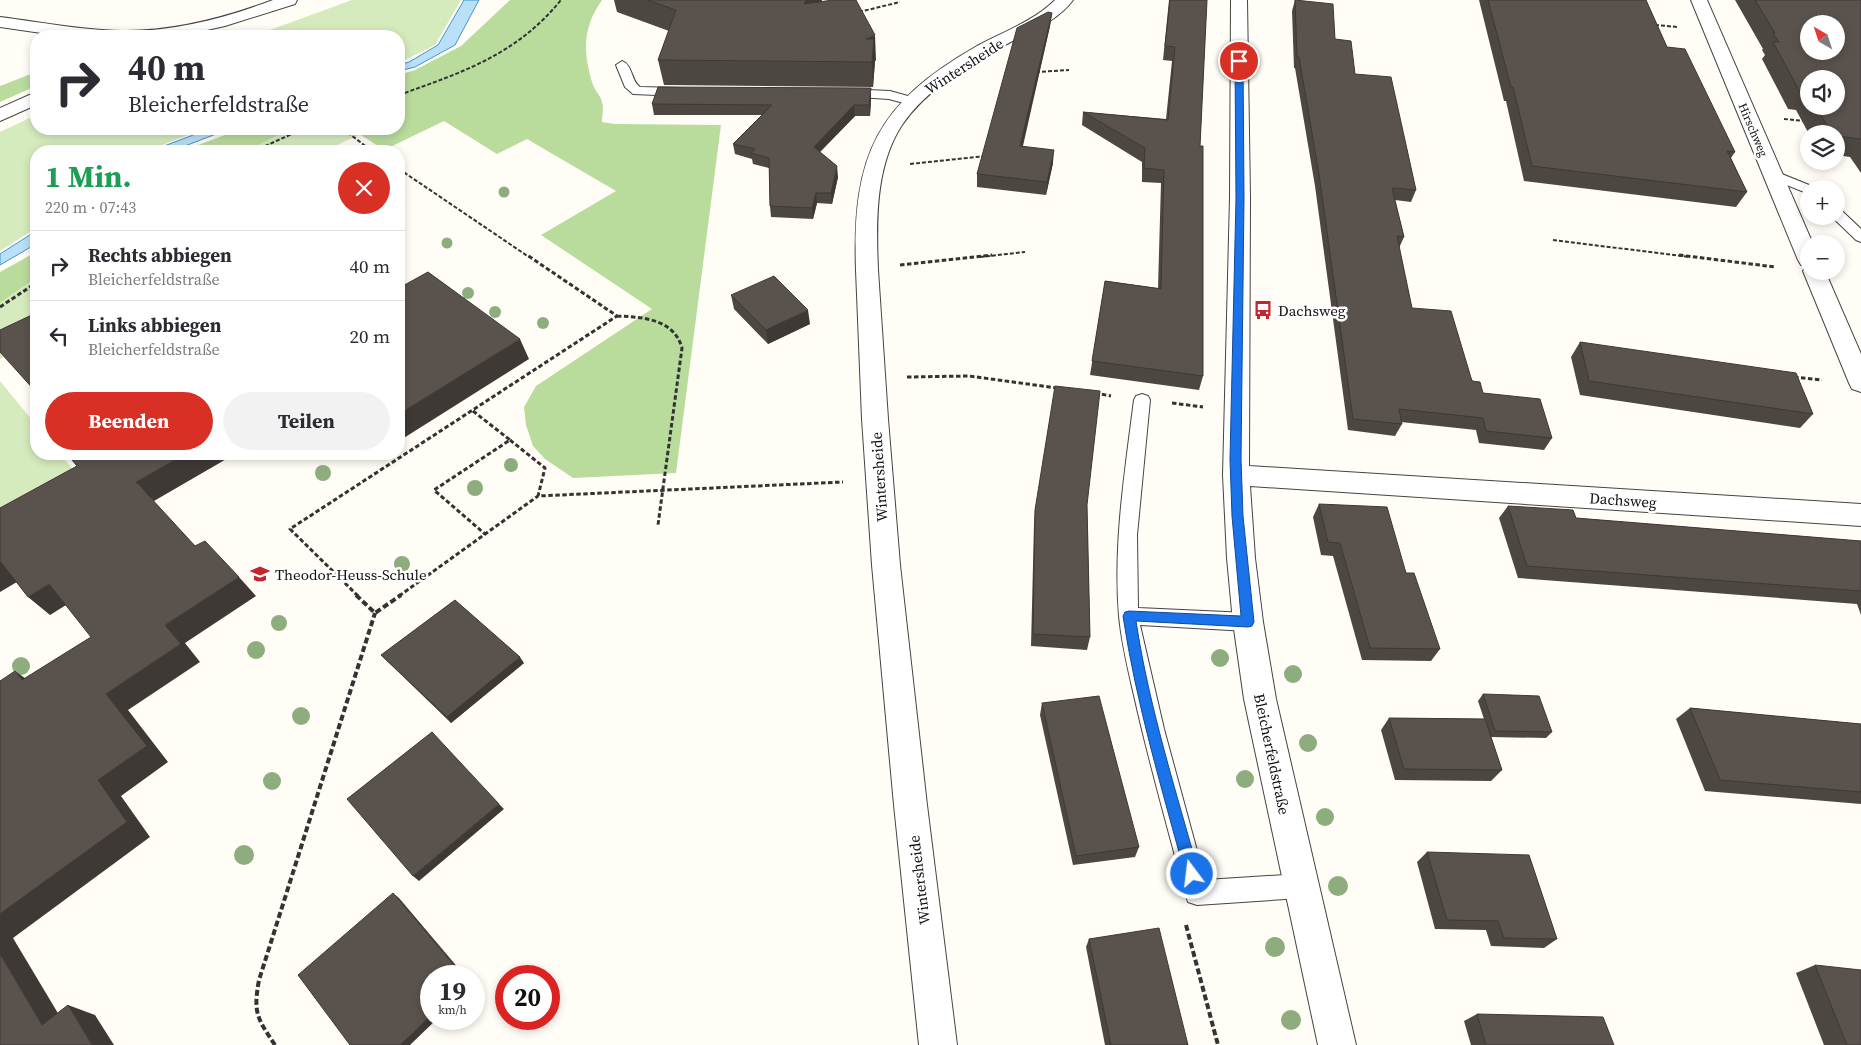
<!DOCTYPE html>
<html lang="de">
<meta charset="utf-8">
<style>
body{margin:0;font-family:"Source Serif 4",serif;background:#f2f2f3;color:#2b2b33;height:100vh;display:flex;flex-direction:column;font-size:19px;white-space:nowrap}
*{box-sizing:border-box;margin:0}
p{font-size:16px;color:#7c7c81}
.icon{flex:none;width:28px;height:28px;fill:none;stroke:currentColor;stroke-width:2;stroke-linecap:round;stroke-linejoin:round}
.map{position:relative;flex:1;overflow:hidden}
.drawer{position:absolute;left:30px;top:145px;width:375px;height:315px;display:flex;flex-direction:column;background:#fff;border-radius:20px;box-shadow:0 2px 8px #0003}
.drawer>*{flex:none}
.hud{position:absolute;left:30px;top:30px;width:375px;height:105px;border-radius:20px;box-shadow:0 2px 8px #0003;background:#fff;color:#2b2b33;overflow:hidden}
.needle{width:32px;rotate:321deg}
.tools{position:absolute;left:1800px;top:15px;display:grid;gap:10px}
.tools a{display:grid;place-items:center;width:45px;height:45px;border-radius:50%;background:#fff;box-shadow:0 2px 8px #0003;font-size:25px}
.speed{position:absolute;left:420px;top:965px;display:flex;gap:10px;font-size:25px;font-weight:700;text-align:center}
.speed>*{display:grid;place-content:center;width:65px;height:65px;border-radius:50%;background:#fff;box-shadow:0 2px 8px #0003;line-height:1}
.speed small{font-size:12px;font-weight:400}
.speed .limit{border:8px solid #d22;background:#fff;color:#111}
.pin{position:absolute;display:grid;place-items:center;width:42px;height:42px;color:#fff;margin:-21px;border:2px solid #fff;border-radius:50%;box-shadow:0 1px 5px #0007}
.me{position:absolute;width:55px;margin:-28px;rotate:345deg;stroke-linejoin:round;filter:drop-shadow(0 0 4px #0008)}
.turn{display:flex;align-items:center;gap:18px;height:105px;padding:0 15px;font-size:22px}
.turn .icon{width:65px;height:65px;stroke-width:2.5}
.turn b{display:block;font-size:35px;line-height:42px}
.round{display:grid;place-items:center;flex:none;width:52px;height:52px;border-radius:26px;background:#f2f2f3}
.head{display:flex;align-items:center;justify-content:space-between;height:85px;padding:0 15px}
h1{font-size:30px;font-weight:700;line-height:38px;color:#1e9e55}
.button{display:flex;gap:10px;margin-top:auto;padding:10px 15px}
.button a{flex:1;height:58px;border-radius:30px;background:#d93025;color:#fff;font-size:20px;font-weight:700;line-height:58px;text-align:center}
.button a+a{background:#f2f2f3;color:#2b2b33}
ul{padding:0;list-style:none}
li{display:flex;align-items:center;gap:15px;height:70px;padding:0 15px;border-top:1px solid #e1e1e2}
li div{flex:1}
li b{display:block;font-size:19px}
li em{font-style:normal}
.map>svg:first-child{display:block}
</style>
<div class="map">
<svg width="1861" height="1045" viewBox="0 0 1861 1045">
<rect width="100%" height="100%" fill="#fffdf5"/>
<!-- green -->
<path fill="#d5ebbd" d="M 352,0 L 461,0 L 435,45 L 399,63 L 399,36 L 253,36 Z
M 36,115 L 36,129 L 204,129 L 146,151 L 36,151 L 36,228 L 0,251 L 0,132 Z
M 291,129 L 352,129 L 361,134 L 324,151 L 246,151 Z
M 36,278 L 36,341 L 0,359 L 0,303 Z
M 0,381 L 36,425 L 36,454 L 60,454 L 87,486 L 0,536 Z"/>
<!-- forest -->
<path fill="#b9dc9c" d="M 510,0 L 602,0 C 582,28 583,53 593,85 C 595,91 601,96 602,102 C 604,108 602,116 602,122 L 615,124 L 721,125 L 676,473 L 573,478 L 545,459 L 533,446 L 526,425 L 524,407 L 536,386 L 652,309 L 541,235 L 616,191 L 527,139 L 497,154 L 444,121 L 384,150 L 352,129 L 399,129 L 399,75 L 415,70 L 461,46 Z
M 36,72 L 36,86 L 0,102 L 0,86 Z
M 241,129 L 291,129 L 246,151 L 182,151 Z
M 36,252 L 36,278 L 0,303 L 0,272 Z"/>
<!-- water -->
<path fill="#b9e0f7" stroke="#3f96cf" d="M 464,0 L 479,0 L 455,45 L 415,67 L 399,71 L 399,65 L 409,62 L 438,45 Z
M 209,129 L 229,129 L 172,151 L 151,151 Z
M 36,231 L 36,244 L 0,265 L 0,254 Z"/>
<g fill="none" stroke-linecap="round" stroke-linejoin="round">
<!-- service casing -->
<g stroke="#444" stroke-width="2">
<path id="service" d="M 622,61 C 633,65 631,81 640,87 L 681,88 L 687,92 L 681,96 L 633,94 L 625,87 L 616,65 Z
M 846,89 L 890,91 L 915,98 L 917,101 L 911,105 L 889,99 L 842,96 L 840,93 L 842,90 Z
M 1772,170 L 1814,187 L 1815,189 L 1809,189 L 1809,194 L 1767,177 L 1765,174 Z
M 1836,209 L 1841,210 L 1861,229 L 1861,242 L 1856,240 L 1831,216 L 1836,216 Z
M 1142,394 L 1148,396 L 1150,400 L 1137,535 L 1138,608 L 1248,613 L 1255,616 L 1258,622 L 1255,628 L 1248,631 L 1140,625 L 1164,729 L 1205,880 L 1300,874 L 1308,878 L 1312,886 L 1308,894 L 1300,898 L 1197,905 L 1188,902 L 1185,893 C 1169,833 1152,773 1138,713 C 1131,681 1122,649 1119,616 C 1113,544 1125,471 1134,400 L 1136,396 Z"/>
</g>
<!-- minor casing -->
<g stroke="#444" stroke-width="2">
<path id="minor" d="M 273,0 L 297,0 L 295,4 L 225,26 L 180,36 L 62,36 L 0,27 L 0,17 C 40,22 80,30 121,31 C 173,32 225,18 273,0 Z
M 1055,0 L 1073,0 C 1058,21 1029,32 1007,44 C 969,65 927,88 902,125 C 875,166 876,223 878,270 L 888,419 L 900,565 L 927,805 L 957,1045 L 919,1045 L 894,805 L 872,565 L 862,419 L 856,270 C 852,155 877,103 977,46 C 1003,32 1034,21 1055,0 Z
M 1231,0 L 1247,0 L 1250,197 L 1249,466 L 1861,504 L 1861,526 L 1250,486 L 1255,558 L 1263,622 L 1276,699 L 1356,1045 L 1318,1045 L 1244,699 L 1233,622 L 1227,558 L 1223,475 L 1230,197 Z
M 1691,0 L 1707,0 L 1813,244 L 1809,244 L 1809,271 L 1825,271 L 1861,354 L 1861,392 L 1852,389 L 1849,383 L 1803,271 L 1806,266 L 1801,265 L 1798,260 Z
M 36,92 L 36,105 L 0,121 L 0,108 Z"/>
</g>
<!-- path-far2 -->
<path stroke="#333" stroke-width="2" stroke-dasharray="4 2" stroke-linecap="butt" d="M 859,12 L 900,2
M 1655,25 L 1678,27
M 1036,72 L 1069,70
M 399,95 C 463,72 516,55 561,0
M 1784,119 L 1805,121
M 343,129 L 372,151
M 254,151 L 303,129
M 910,164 L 986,156
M 399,169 L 529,257
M 1553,240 L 1690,257
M 980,257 L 1025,252"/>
<!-- path-far1 -->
<path stroke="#333" stroke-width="3" stroke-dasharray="4.5 2.5" stroke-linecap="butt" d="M 1679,255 L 1775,267
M 900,265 L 992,255
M 0,307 L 36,283
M 617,316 C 643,317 674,319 682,348 L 658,525
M 907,377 L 969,376 L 1057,388
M 1794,377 L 1822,380
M 1095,393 L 1111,396
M 1172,403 L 1203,407
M 473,411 L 510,440 L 434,490 L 485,534
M 510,440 L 545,468 L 538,496 L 843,482
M 358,596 L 290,529 L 617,316 L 527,255
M 399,596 L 538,496"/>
<!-- path -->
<path stroke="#333" stroke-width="4" stroke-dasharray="6 3" stroke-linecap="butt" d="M 356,595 L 375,613 L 401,595
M 1186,925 L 1218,1045
M 275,1045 C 257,1018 253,1013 259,980 L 375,613"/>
<!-- service -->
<use href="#service" fill="#fff" fill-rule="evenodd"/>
<!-- minor -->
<use href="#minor" fill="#fff" fill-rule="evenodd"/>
</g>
<!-- trees -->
<g fill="#8dad7f">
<circle cx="504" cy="192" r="5.5"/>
<circle cx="447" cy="243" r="5.5"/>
<circle cx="468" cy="293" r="6"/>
<circle cx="495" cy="312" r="6"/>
<circle cx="543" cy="323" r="6"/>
<circle cx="511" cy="465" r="7"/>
<circle cx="323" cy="473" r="8"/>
<circle cx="475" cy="488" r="8"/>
<circle cx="402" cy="564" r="8"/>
<circle cx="279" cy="623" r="8"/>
<circle cx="256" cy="650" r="9"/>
<circle cx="1220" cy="658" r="9"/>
<circle cx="21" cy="666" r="9"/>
<circle cx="1293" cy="674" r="9"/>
<circle cx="301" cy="716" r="9"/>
<circle cx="1308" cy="743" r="9"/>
<circle cx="1245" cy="779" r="9"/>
<circle cx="272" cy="781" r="9"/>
<circle cx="1325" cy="817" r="9"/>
<circle cx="244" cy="855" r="10"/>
<circle cx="1338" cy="886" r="10"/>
<circle cx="1275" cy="947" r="10"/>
<circle cx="1291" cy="1020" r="10"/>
</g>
<!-- wall -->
<path fill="#4d4742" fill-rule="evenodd" d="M 614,0 L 822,0 L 821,2 L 876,60 L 875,61 L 873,87 L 664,85 L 658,60 L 669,31 L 617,12 Z
M 1169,0 L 1207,0 L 1200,146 L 1203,376 L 1199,390 L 1090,375 L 1105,281 L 1158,288 L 1161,183 L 1142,182 L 1142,162 L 1082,125 L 1083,112 L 1166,119 L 1172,61 L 1163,60 Z
M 1295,0 L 1335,39 L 1355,74 L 1416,190 L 1411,202 L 1395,200 L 1404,237 L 1399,248 L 1412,308 L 1483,393 L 1552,438 L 1544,450 L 1479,443 L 1476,430 L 1401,422 L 1402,424 L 1395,436 L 1348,430 L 1315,186 L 1295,68 L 1294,68 L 1292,11 Z
M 1479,0 L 1646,0 L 1667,47 L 1735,152 L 1731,158 L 1747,192 L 1736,207 L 1524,181 L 1506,101 L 1504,101 Z
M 1735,0 L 1861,0 L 1861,173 L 1850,157 L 1836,155 L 1836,134 L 1809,134 L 1796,110 L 1788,109 L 1762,59 L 1765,55 L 1762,50 L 1763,49 ZM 1809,79 L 1836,106 L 1809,106 Z
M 1052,13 L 1050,26 L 1023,146 L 1053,163 L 1046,195 L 977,187 L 977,174 Z
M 871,88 L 871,99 L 870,116 L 855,116 L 820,152 L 838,177 L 832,204 L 817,203 L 813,219 L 771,217 L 770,206 L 769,168 L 753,164 L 752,159 L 735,154 L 733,144 L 762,115 L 654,115 L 652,104 Z
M 731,295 L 810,324 L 768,344 L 734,309 Z
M 1580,342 L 1813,414 L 1800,428 L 1580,395 L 1571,357 Z
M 1319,504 L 1406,573 L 1440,649 L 1431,661 L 1362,660 L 1333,556 L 1321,555 L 1313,517 Z
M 1087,505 L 1090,637 L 1087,650 L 1031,646 L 1034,524 L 1035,510 Z
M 1508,506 L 1576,518 L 1861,541 L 1861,615 L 1857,604 L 1518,578 L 1499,518 Z
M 381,655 L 524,663 L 451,723 L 387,661 Z
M 1483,694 L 1552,732 L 1546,738 L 1491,737 L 1502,770 L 1491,781 L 1395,780 L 1381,730 L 1389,718 L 1484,719 L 1478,701 Z
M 1042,703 L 1139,847 L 1135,857 L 1073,865 L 1040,715 Z
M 1690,708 L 1861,724 L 1861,804 L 1705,791 L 1676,719 Z
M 1427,852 L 1557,939 L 1544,948 L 1491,946 L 1486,930 L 1435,929 L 1417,862 Z
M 1089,939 L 1188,1045 L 1105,1045 L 1086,947 Z
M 1815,965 L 1861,1045 L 1824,1045 L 1796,973 Z
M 1477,1014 L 1614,1045 L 1471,1045 L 1464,1021 Z"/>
<!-- shaded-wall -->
<path fill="#3f3936" d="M 806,0 L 822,0 L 806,29 L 804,4 Z
M 1052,13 L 1050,26 L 1019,160 L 1020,146 Z
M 875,35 L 876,60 L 875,61 L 873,87 L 872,62 L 866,39 Z
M 871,88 L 871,99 L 870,116 L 869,105 Z
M 854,105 L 855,116 L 815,157 L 814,147 Z
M 1054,150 L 1053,163 L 1046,195 L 1047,182 Z
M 837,166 L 838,177 L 832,204 L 831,193 Z
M 816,193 L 817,203 L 813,219 L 812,208 Z
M 808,310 L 810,324 L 768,344 L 766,330 Z
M 520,339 L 529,359 L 399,441 L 399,414 Z
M 185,454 L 235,454 L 154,501 L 213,565 L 136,482 Z
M 0,561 L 22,579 L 0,592 Z
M 239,577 L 256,596 L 185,643 L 200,662 L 128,710 L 168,762 L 121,796 L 150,837 L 13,938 L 71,1035 L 42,1025 L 0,954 L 0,914 L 98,780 L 106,694 L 165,625 Z
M 49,584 L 71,602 L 50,615 L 28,597 Z
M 520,657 L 524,663 L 451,723 L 447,717 Z
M 15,671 L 39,688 L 22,680 Z
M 499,804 L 504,809 L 419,881 L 413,876 Z
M 393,893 L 399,898 L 465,976 L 463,976 Z
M 68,1005 L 95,1015 L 114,1045 L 92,1045 Z
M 431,1015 L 431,1019 L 437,1019 L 410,1045 L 400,1045 Z"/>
<!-- building -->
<path fill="#5a524d" stroke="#3f3936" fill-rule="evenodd" d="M 647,0 L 806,0 L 804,4 L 833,0 L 856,0 L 875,35 L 866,39 L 874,39 L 872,62 L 658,60 L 676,10 Z
M 1170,0 L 1207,0 L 1200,146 L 1203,146 L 1203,376 L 1092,361 L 1105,281 L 1161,289 L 1164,170 L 1144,168 L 1145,148 L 1083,112 L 1168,120 L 1175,47 L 1165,46 Z
M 1295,0 L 1333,4 L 1335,39 L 1351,41 L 1355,74 L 1391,77 L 1416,190 L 1392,188 L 1404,237 L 1397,236 L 1412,308 L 1451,311 L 1472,381 L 1480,382 L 1483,393 L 1540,399 L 1552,438 L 1486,431 L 1483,418 L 1399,409 L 1402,424 L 1353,419 L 1319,174 L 1299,57 L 1297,57 Z
M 1488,0 L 1646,0 L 1667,47 L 1685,49 L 1735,152 L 1727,151 L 1747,192 L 1532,166 L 1513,87 L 1511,87 Z
M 1755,0 L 1861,0 L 1861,139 L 1836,136 L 1836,134 L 1832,134 L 1816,106 L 1836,106 L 1836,79 L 1809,79 L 1809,93 L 1800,92 L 1773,42 L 1779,42 L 1773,33 L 1775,33 ZM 1809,24 L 1836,24 L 1836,51 L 1809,51 Z
M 1048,12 L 1052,13 L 1020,146 L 1054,150 L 1047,182 L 977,174 L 1017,28 Z
M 658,87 L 871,88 L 869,105 L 854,105 L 814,147 L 837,166 L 831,193 L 816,193 L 812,208 L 770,206 L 769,158 L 751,153 L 755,149 L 733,144 L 772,105 L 652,104 Z
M 428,272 L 520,339 L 399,414 L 399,288 Z
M 774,276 L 808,310 L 766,330 L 731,295 Z
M 36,313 L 36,392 L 0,352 L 0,330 Z
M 1580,342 L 1796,373 L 1813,414 L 1589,381 Z
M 1055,386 L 1100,391 L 1087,505 L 1090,637 L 1033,634 L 1035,510 Z
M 67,454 L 185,454 L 136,482 L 195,546 L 205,541 L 239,577 L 165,625 L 181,644 L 106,694 L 147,746 L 98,780 L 127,822 L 0,914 L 0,681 L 15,671 L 22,680 L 91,637 L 49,584 L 28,597 L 0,561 L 0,508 L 77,466 Z
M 1319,504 L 1387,507 L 1406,573 L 1414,573 L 1440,649 L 1370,648 L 1340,543 L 1328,542 Z
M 1508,506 L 1573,510 L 1576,518 L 1861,541 L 1861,591 L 1527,566 Z
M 455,600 L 520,657 L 447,717 L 381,655 Z
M 1483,694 L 1539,696 L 1552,732 L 1495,731 Z
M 1099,696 L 1139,847 L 1076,856 L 1042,703 Z
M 1690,708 L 1861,724 L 1861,792 L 1720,780 Z
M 1389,718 L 1485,719 L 1502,770 L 1404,769 Z
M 432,732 L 499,804 L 413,876 L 347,799 Z
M 1427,852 L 1529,855 L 1557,939 L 1504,938 L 1498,921 L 1447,920 Z
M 393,893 L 463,976 L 431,976 L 431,1015 L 400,1045 L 350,1045 L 298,975 Z
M 1159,928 L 1188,1045 L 1111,1045 L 1089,939 Z
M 0,954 L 42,1025 L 68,1005 L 92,1045 L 0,1045 Z
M 1815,965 L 1861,970 L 1861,1045 L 1847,1045 Z
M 1477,1014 L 1603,1017 L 1614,1045 L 1486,1045 Z"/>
<!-- route -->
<path fill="#1a73e8" stroke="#114b97" d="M 1239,59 L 1243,61 L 1244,198 L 1241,459 L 1243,516 L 1254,622 L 1252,626 L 1248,627 L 1136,621 C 1149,707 1176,791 1199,874 L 1197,879 L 1192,882 L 1187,879 L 1185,874 C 1162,789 1136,703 1123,616 L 1125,612 L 1129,611 L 1241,616 L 1232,516 L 1230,459 L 1236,198 L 1235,61 Z"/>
<!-- icons -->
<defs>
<g id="bus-bare" transform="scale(1.5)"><path d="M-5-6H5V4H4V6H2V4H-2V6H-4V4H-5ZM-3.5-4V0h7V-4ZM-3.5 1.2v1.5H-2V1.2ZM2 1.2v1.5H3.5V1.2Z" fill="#c4262e" stroke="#fff" stroke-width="2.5" paint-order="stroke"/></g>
<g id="school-bare" transform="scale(1.5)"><path d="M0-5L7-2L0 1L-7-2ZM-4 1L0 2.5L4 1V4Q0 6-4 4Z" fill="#c4262e" stroke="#fff" stroke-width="2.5" paint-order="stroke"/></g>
</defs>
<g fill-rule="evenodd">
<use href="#bus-bare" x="1263" y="310"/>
<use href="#school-bare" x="260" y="574"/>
</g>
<g text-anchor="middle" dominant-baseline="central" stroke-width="5" stroke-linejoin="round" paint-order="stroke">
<!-- far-street labels -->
<g font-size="12" fill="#111" stroke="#fff">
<text transform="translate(1753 130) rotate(67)">Hirschweg</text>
</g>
<!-- street labels -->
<g font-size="15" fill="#111" stroke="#fff">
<text transform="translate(964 66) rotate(-33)">Wintersheide</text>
<text transform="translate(879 477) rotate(-94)">Wintersheide</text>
<text transform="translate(1623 500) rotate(4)">Dachsweg</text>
<text transform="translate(1272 754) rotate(78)">Bleicherfeldstraße</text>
<text transform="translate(919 880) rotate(-97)">Wintersheide</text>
</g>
<!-- poi labels -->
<g font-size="15" fill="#111" stroke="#fff" text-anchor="start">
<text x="1278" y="310">Dachsweg</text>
<text x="275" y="574">Theodor-Heuss-Schule</text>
</g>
</g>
</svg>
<div class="tools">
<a><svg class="needle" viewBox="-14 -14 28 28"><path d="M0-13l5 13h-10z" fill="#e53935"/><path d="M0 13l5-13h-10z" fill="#7c7c81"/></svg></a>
<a><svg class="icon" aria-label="sound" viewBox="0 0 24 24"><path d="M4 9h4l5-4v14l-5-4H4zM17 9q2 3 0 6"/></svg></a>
<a><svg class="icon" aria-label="layers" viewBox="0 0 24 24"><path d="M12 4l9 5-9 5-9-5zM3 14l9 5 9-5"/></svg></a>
<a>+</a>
<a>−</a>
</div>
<div class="speed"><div>19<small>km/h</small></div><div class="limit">20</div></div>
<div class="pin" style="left:1239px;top:61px;background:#d93025"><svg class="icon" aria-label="arrive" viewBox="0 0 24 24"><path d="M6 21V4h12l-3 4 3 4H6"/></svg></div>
<svg class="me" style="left:1192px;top:874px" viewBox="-20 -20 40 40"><circle r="17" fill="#1a73e8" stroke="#fff" stroke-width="3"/><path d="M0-11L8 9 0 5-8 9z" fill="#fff"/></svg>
<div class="hud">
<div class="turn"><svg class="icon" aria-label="right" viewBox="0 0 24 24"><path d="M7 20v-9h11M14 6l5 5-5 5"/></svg><div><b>40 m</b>Bleicherfeldstraße</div></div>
</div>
<section class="drawer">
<div class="head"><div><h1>1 Min.</h1><p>220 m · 07:43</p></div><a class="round" style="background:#d93025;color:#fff"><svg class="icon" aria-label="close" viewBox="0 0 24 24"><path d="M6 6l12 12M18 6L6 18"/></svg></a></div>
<ul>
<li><svg class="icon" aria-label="right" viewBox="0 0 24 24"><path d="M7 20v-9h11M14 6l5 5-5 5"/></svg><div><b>Rechts abbiegen</b><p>Bleicherfeldstraße</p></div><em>40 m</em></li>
<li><svg class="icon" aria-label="left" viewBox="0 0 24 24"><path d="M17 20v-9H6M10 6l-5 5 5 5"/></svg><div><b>Links abbiegen</b><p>Bleicherfeldstraße</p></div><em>20 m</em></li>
</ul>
<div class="button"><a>Beenden</a><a>Teilen</a></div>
</section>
</div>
